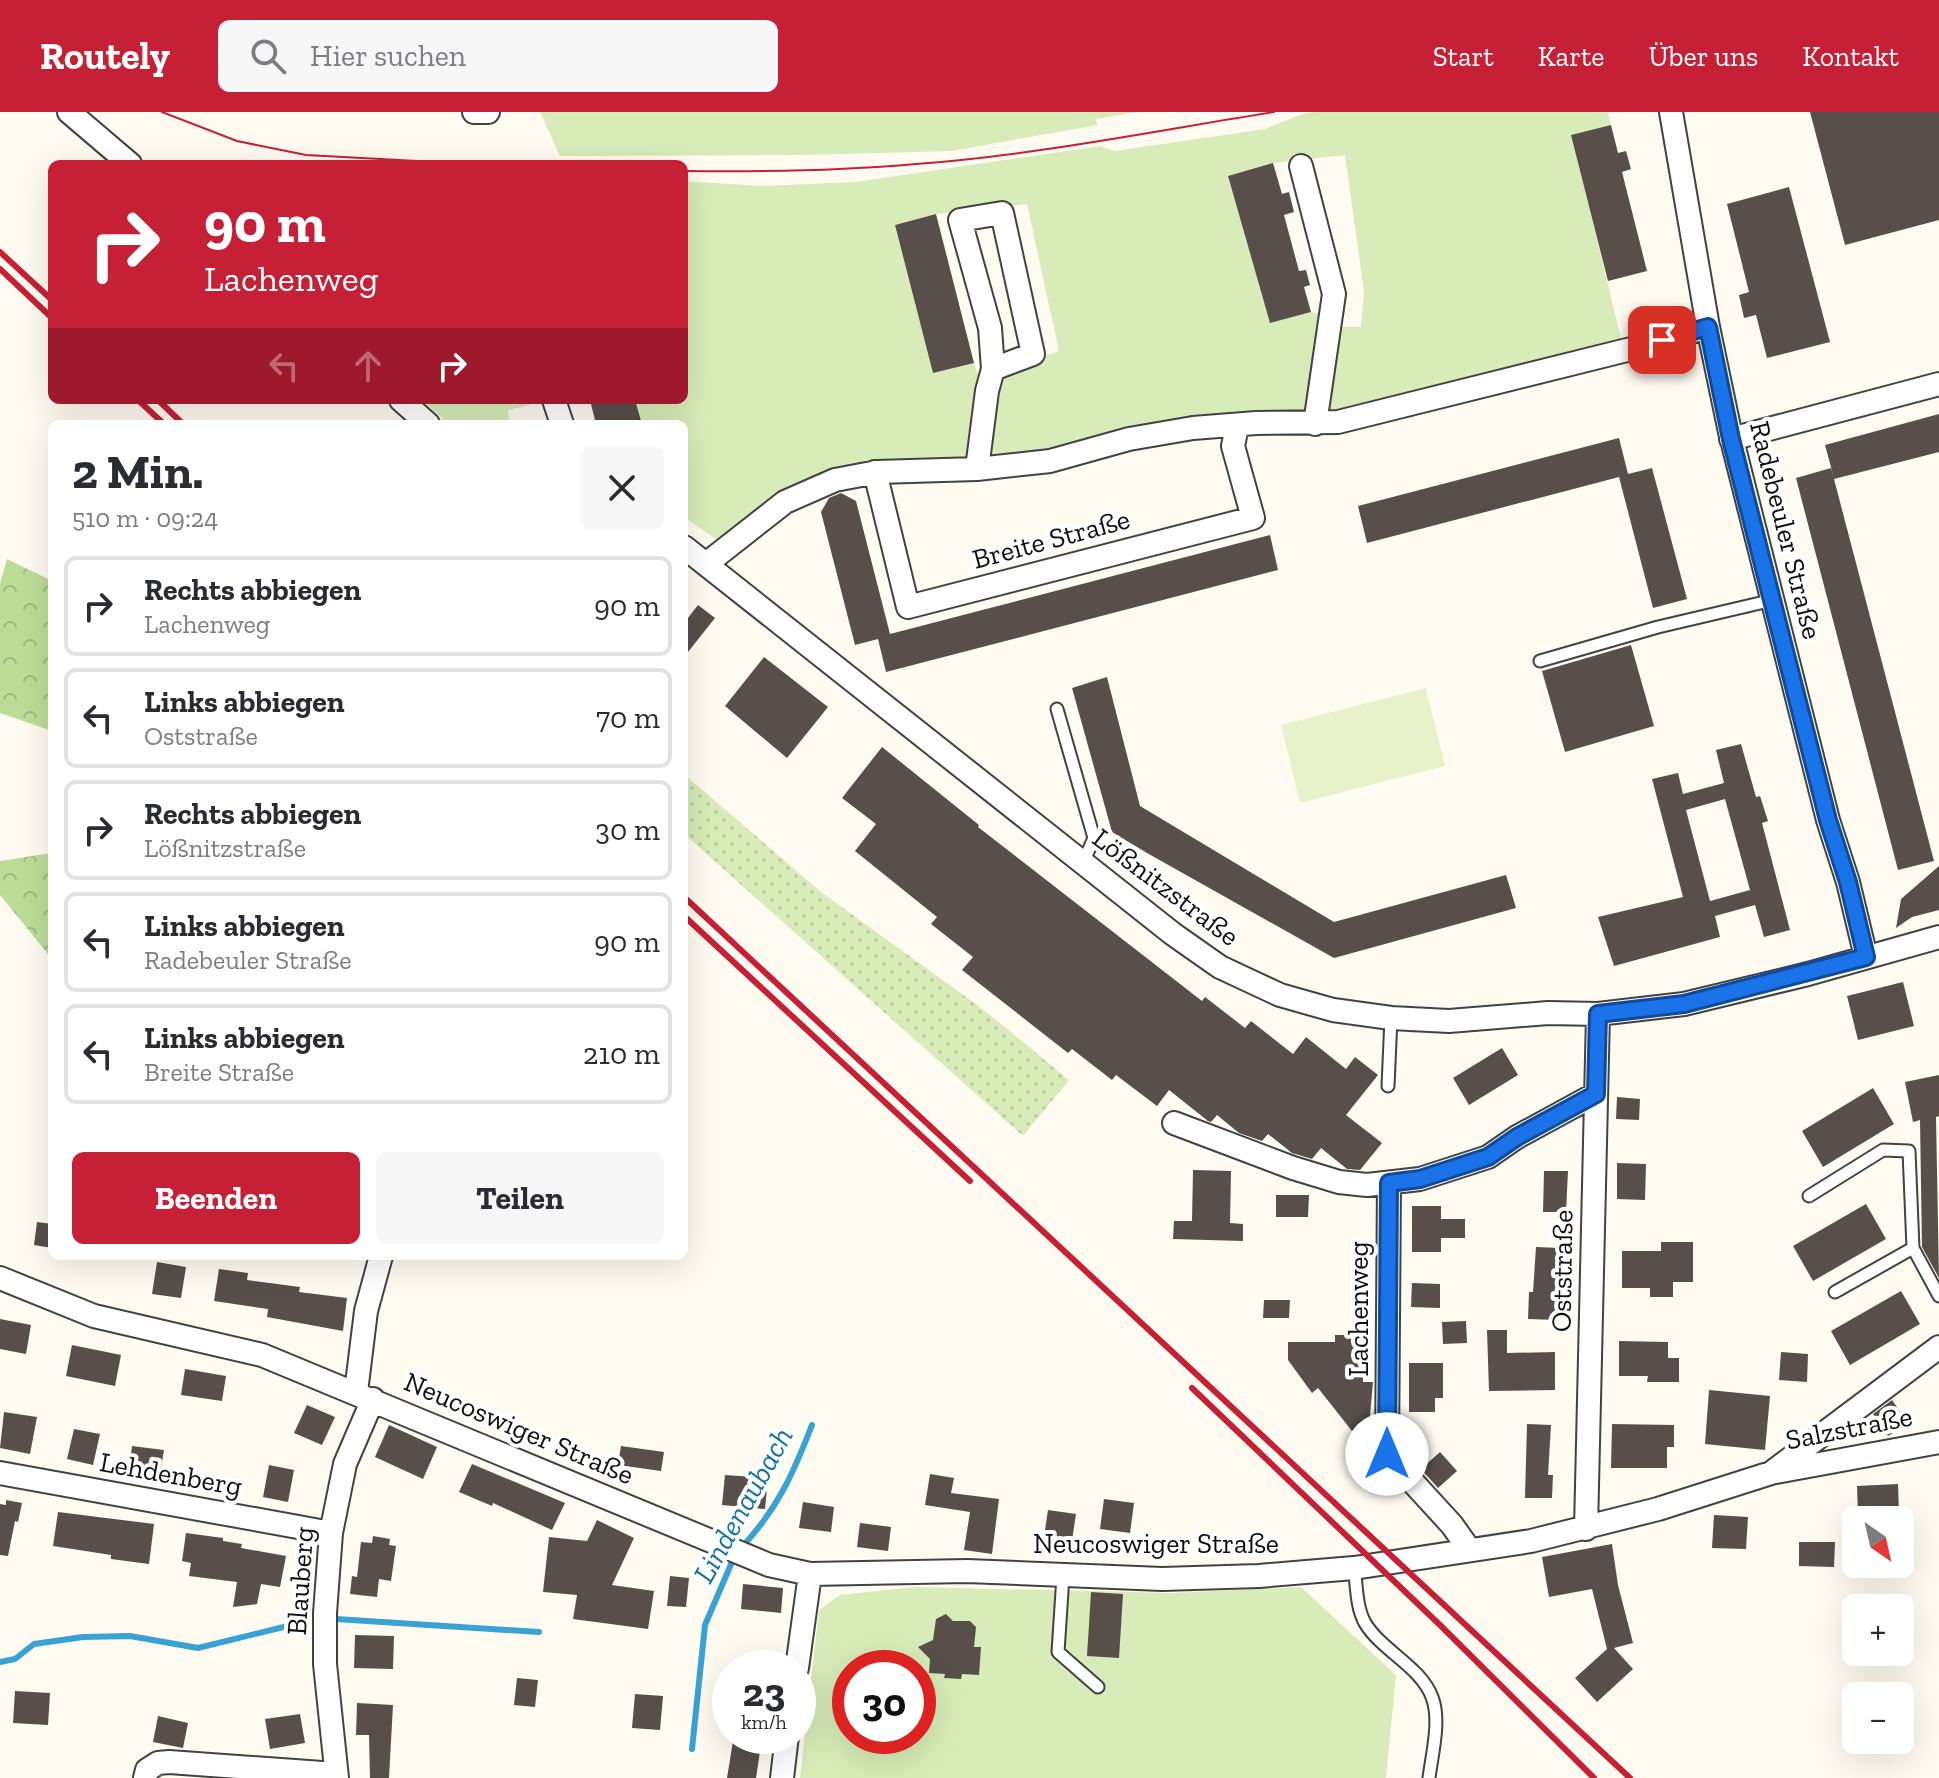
<!DOCTYPE html>
<html lang="de">
<meta charset="utf-8">
<style>
body{margin:0;font-family:"Zilla Slab",serif;background:#f7f7f7;color:#2b2b33;height:100vh;display:flex;flex-direction:column;font-size:30px;white-space:nowrap}
*{box-sizing:border-box;margin:0}
p{font-size:26px;color:#7c7c81}
.icon{flex:none;width:44px;height:44px;fill:none;stroke:currentColor;stroke-width:2;stroke-linecap:round;stroke-linejoin:round}
.map{position:relative;flex:1;overflow:hidden}
.details{position:absolute;left:48px;top:308px;width:640px;height:840px;display:flex;flex-direction:column;background:#fff;border-radius:12px;box-shadow:0 8px 32px #0002}
.details>*{flex:none}
.guide{position:absolute;left:48px;top:48px;width:640px;height:244px;border-radius:12px;box-shadow:0 8px 32px #0002;background:#c52036;color:#fff;overflow:hidden}
.needle{width:52px;rotate:146deg}
.fabs{position:absolute;left:1842px;top:1394px;display:grid;gap:16px}
.fabs a{display:grid;place-items:center;width:72px;height:72px;border-radius:12px;background:#fff;box-shadow:0 8px 32px #0002;font-size:40px}
.speed{position:absolute;left:712px;top:1538px;display:flex;gap:16px;font-size:40px;font-weight:700;text-align:center}
.speed>*{display:grid;place-content:center;width:104px;height:104px;border-radius:50%;background:#fff;box-shadow:0 8px 32px #0002;line-height:1}
.speed small{font-size:20px;font-weight:400}
.speed .limit{border:12px solid #d22;background:#fff;color:#111}
.pin{position:absolute;display:grid;place-items:center;width:68px;height:68px;color:#fff;margin:-34px;border-radius:16px;box-shadow:0 4px 12px #0006}
.me{position:absolute;width:88px;margin:-44px;rotate:0deg;stroke-linejoin:round;filter:drop-shadow(0 0 6px #0008)}
.turn{display:flex;align-items:center;gap:28px;height:168px;padding:0 24px;font-size:36px}
.turn .icon{width:104px;height:104px;stroke-width:2.5}
.turn b{display:block;font-size:56px;line-height:68px}
.lanes{display:flex;align-items:center;height:76px;padding:0 24px;background:#0003;justify-content:center;gap:40px;direction:ltr}
.lanes .off{opacity:.35}
.round{display:grid;place-items:center;flex:none;width:84px;height:84px;border-radius:12px;background:#f7f7f7}
.overview{display:flex;align-items:center;justify-content:space-between;height:136px;padding:0 24px}
h1{font-size:48px;font-weight:800;line-height:60px}
.button{display:flex;gap:16px;margin-top:auto;padding:16px 24px}
.button a{flex:1;height:92px;border-radius:12px;background:#c52036;color:#fff;font-size:32px;font-weight:800;line-height:92px;text-align:center}
.button a+a{background:#f7f7f7;color:#2b2b33}
ul{padding:0;list-style:none}
li{display:flex;align-items:center;gap:24px;height:100px;margin:0 16px 12px;padding:0 8px;border:4px solid #e1e1e2;border-radius:12px}
li div{flex:1}
li b{display:block;font-size:30px}
li em{font-style:normal}
header{display:flex;align-items:center;gap:48px;box-sizing:border-box;height:112px;padding:0 40px;background:#c52036;color:#fff}
header strong{font-size:38px}
nav{display:flex;gap:44px;margin-inline-start:auto;font-size:28px}
.search{width:560px;height:72px;background:#f7f7f7;display:flex;align-items:center;gap:20px;box-sizing:border-box;padding:0 28px;border-radius:12px;color:#7c7c81;font-size:30px}
.map>svg:first-child{display:block}
</style>
<header>
<strong>Routely</strong>
<div class="search"><svg class="icon" aria-label="search" viewBox="0 0 24 24"><circle cx="10" cy="10" r="6"/><path d="M15 15l6 6"/></svg>Hier suchen</div>
<nav><a>Start</a><a>Karte</a><a>Über uns</a><a>Kontakt</a></nav>
</header>
<div class="map">
<svg width="1939" height="1666" viewBox="0 0 1939 1666">
<defs>
<pattern id="forest-crowns" width="20" height="18" patternUnits="userSpaceOnUse" patternTransform="scale(2)"><rect width="20" height="18" fill="#bcdd97"/><path d="M2 6a3 3 0 1 1 6 0M12 15a3 3 0 1 1 6 0" fill="none" stroke="#a0bc81"/></pattern>
<pattern id="garden-dots" width="8" height="8" patternUnits="userSpaceOnUse" patternTransform="scale(2)"><rect width="8" height="8" fill="#d7ecb8"/><path d="M2 2h.1M6 6h.1" fill="none" stroke="#b7c99d" stroke-width="1.8" stroke-linecap="round"/></pattern>
</defs>
<rect width="100%" height="100%" fill="#fffbf1"/>
<!-- grass -->
<path fill="#d7ecb8" fill-rule="evenodd" d="M 540,0 L 1138,0 L 1096,7 L 1097,13 L 952,39 L 807,43 L 560,44 Z
M 1316,0 L 1608,0 L 1611,13 L 1572,23 L 1622,231 L 1315,303 L 1050,347 L 833,367 L 726,434 L 684,405 L 684,312 L 642,312 L 635,288 L 684,288 L 684,69 L 760,74 L 856,70 L 1100,34 L 1115,39 L 1265,17 L 1302,2 ZM 1345,43 L 1364,179 L 1361,215 L 1326,215 L 1327,203 L 1311,200 L 1270,211 L 1228,64 L 1273,51 ZM 1027,92 L 1059,239 C 1029,249 1005,258 984,282 L 974,251 L 933,261 L 895,113 L 936,102 Z
M 422,288 L 528,288 L 530,293 L 508,298 L 509,312 L 449,312 Z
M 915,1475 L 1173,1481 L 1301,1475 L 1396,1563 L 1386,1666 L 800,1666 L 819,1498 L 840,1483 ZM 850,1556 L 918,1556 L 918,1624 L 850,1624 Z"/>
<!-- forest -->
<path fill="url(#forest-crowns)" d="M 7,447 L 52,469 L 52,619 L 0,601 L 0,472 Z
M 52,741 L 52,847 L 0,783 L 0,749 Z"/>
<!-- garden -->
<path fill="url(#garden-dots)" d="M 684,662 L 821,780 L 984,898 L 1069,968 L 1023,1024 L 684,722 Z"/>
<!-- pitch -->
<path fill="#e8f2ca" d="M 1426,576 L 1445,654 L 1300,691 L 1281,613 Z"/>
<g fill="none" stroke-linecap="round" stroke-linejoin="round">
<!-- stream -->
<path stroke="#37a2d3" stroke-width="6" d="M 742,1435 C 778,1396 793,1362 812,1313
M 336,1507 L 539,1520
M 0,1550 L 15,1547 L 34,1532 L 83,1525 L 130,1524 L 198,1536 L 300,1511
M 692,1637 L 705,1513 L 735,1443"/>
</g>
<!-- building -->
<path fill="#584f4b" fill-rule="evenodd" d="M 1810,0 L 1939,0 L 1939,108 L 1845,133 Z
M 1611,13 L 1618,41 L 1626,39 L 1631,57 L 1622,60 L 1647,159 L 1608,169 L 1571,23 Z
M 1273,51 L 1282,82 L 1289,80 L 1294,100 L 1284,103 L 1299,159 L 1306,158 L 1310,173 L 1304,175 L 1311,200 L 1270,211 L 1228,64 Z
M 1789,75 L 1830,230 L 1767,246 L 1756,203 L 1744,206 L 1739,183 L 1749,180 L 1727,92 Z
M 936,102 L 974,251 L 933,261 L 895,113 Z
M 590,288 L 635,288 L 642,312 L 596,312 Z
M 1939,302 L 1939,340 L 1834,367 L 1934,749 L 1898,758 L 1796,366 L 1831,356 L 1834,366 L 1825,333 Z
M 1619,326 L 1628,362 L 1652,356 L 1687,487 L 1653,496 L 1619,365 L 1367,431 L 1358,394 Z
M 841,381 L 856,389 L 890,522 L 1270,423 L 1278,458 L 886,560 L 878,527 L 855,533 L 821,400 L 829,386 Z
M 698,493 L 715,506 L 684,545 L 684,511 Z
M 1631,533 L 1654,614 L 1565,640 L 1542,559 Z
M 764,545 L 828,595 L 787,646 L 725,594 Z
M 1107,565 L 1140,694 L 1334,810 L 1506,763 L 1516,796 L 1334,846 L 1147,741 L 1112,720 L 1072,576 Z
M 1741,632 L 1756,685 L 1760,684 L 1768,709 L 1762,711 L 1790,818 L 1764,825 L 1755,793 L 1715,804 L 1720,825 L 1614,854 L 1598,805 L 1683,785 L 1652,667 L 1678,661 L 1683,682 L 1724,671 L 1716,638 ZM 1725,687 L 1750,778 L 1710,789 L 1686,698 Z
M 882,635 L 979,713 L 978,715 L 1202,889 L 1205,885 L 1245,916 L 1251,909 L 1293,942 L 1306,925 L 1346,957 L 1355,945 L 1378,963 L 1346,1003 L 1382,1031 L 1360,1058 L 1347,1057 L 1321,1036 L 1312,1047 L 1292,1041 L 1268,1022 L 1262,1029 L 1239,1021 L 1217,1003 L 1211,1010 L 1208,1009 L 1169,978 L 1157,994 L 1116,963 L 1112,968 L 1072,937 L 1068,941 L 962,858 L 973,845 L 931,812 L 937,805 L 855,739 L 876,712 L 842,686 Z
M 1939,754 L 1939,798 L 1912,805 L 1896,816 L 1901,787 Z
M 1903,870 L 1914,914 L 1858,928 L 1847,884 Z
M 1502,936 L 1518,963 L 1469,993 L 1453,966 Z
M 1939,963 L 1939,1004 L 1936,1005 L 1939,1166 L 1922,1135 L 1920,1008 L 1913,1010 L 1905,970 Z
M 1873,976 L 1894,1012 L 1823,1055 L 1802,1019 Z
M 1617,985 L 1640,987 L 1639,1008 L 1616,1007 Z
M 1617,1051 L 1646,1052 L 1645,1088 L 1617,1087 Z
M 1193,1058 L 1231,1059 L 1230,1111 L 1243,1112 L 1243,1129 L 1173,1127 L 1174,1109 L 1192,1109 Z
M 1544,1059 L 1568,1059 L 1566,1100 L 1543,1100 Z
M 1276,1083 L 1309,1083 L 1308,1105 L 1276,1105 Z
M 1866,1092 L 1886,1127 L 1813,1169 L 1793,1134 Z
M 1412,1094 L 1441,1094 L 1441,1107 L 1465,1107 L 1465,1126 L 1441,1126 L 1441,1140 L 1412,1140 Z
M 37,1110 L 52,1112 L 52,1136 L 34,1133 Z
M 1661,1130 L 1693,1130 L 1693,1170 L 1673,1170 L 1673,1185 L 1650,1185 L 1650,1176 L 1622,1176 L 1622,1139 L 1661,1139 Z
M 1536,1135 L 1559,1136 L 1557,1208 L 1528,1207 L 1529,1180 L 1533,1180 Z
M 157,1150 L 186,1155 L 181,1186 L 152,1182 Z
M 219,1157 L 248,1161 L 247,1168 L 300,1175 L 299,1180 L 347,1186 L 343,1219 L 267,1205 L 268,1197 L 214,1189 Z
M 1412,1171 L 1440,1172 L 1440,1196 L 1411,1195 Z
M 1901,1179 L 1920,1212 L 1850,1253 L 1831,1219 Z
M 1264,1188 L 1290,1188 L 1289,1206 L 1263,1206 Z
M 0,1207 L 31,1213 L 26,1242 L 0,1237 Z
M 1466,1209 L 1467,1231 L 1443,1232 L 1442,1210 Z
M 1487,1218 L 1507,1218 L 1507,1241 L 1555,1240 L 1555,1278 L 1489,1279 Z
M 1335,1223 L 1363,1223 L 1363,1270 L 1373,1270 L 1367,1338 L 1318,1276 L 1312,1281 L 1288,1248 L 1288,1230 L 1335,1230 Z
M 1619,1229 L 1668,1230 L 1668,1246 L 1679,1246 L 1679,1270 L 1647,1270 L 1648,1264 L 1619,1264 Z
M 72,1233 L 121,1243 L 115,1274 L 66,1264 Z
M 1781,1240 L 1808,1242 L 1807,1270 L 1779,1268 Z
M 1409,1251 L 1443,1251 L 1443,1286 L 1435,1286 L 1435,1300 L 1409,1300 Z
M 185,1257 L 226,1264 L 222,1289 L 181,1283 Z
M 1709,1278 L 1770,1284 L 1765,1338 L 1705,1332 Z
M 1892,1288 L 1908,1311 L 1888,1324 L 1873,1302 Z
M 307,1293 L 335,1305 L 322,1333 L 294,1321 Z
M 4,1300 L 37,1305 L 30,1342 L 0,1336 Z
M 1527,1312 L 1551,1313 L 1548,1363 L 1553,1363 L 1552,1386 L 1525,1386 Z
M 1612,1312 L 1674,1313 L 1674,1335 L 1667,1335 L 1667,1356 L 1611,1356 Z
M 389,1313 L 437,1335 L 423,1367 L 375,1345 Z
M 74,1317 L 100,1322 L 93,1353 L 67,1347 Z
M 132,1334 L 164,1338 L 160,1363 L 129,1359 Z
M 621,1334 L 664,1340 L 661,1359 L 618,1353 Z
M 1440,1340 L 1457,1359 L 1438,1376 L 1421,1357 Z
M 472,1352 L 565,1391 L 552,1418 L 493,1391 L 492,1394 L 459,1380 Z
M 269,1353 L 294,1358 L 288,1390 L 263,1385 Z
M 930,1362 L 954,1366 L 951,1381 L 999,1387 L 992,1442 L 964,1438 L 970,1400 L 925,1393 Z
M 725,1363 L 768,1366 L 765,1397 L 722,1393 Z
M 1898,1372 L 1899,1403 L 1858,1404 L 1857,1374 Z
M 1104,1387 L 1134,1391 L 1130,1421 L 1100,1417 Z
M 6,1388 L 22,1391 L 18,1410 L 15,1409 L 8,1444 L 0,1443 L 0,1392 L 6,1393 Z
M 803,1390 L 834,1395 L 831,1420 L 799,1416 Z
M 1048,1398 L 1076,1402 L 1071,1435 L 1043,1431 Z
M 58,1400 L 154,1412 L 149,1452 L 111,1447 L 111,1443 L 53,1434 Z
M 1714,1403 L 1748,1405 L 1746,1437 L 1712,1436 Z
M 597,1408 L 634,1426 L 612,1473 L 654,1479 L 648,1517 L 573,1507 L 577,1483 L 543,1480 L 549,1425 L 587,1429 Z
M 860,1411 L 891,1415 L 888,1439 L 857,1435 Z
M 186,1421 L 223,1426 L 223,1429 L 242,1432 L 241,1436 L 286,1444 L 280,1475 L 261,1472 L 257,1492 L 233,1495 L 237,1470 L 189,1464 L 191,1451 L 182,1449 Z
M 373,1424 L 390,1427 L 389,1433 L 396,1434 L 391,1469 L 379,1467 L 377,1485 L 350,1482 L 352,1464 L 357,1465 L 361,1430 L 372,1431 Z
M 1799,1430 L 1835,1430 L 1834,1455 L 1799,1454 Z
M 1612,1432 L 1618,1473 L 1633,1531 L 1614,1536 L 1633,1557 L 1597,1590 L 1575,1566 L 1607,1537 L 1592,1477 L 1549,1485 L 1542,1445 Z
M 670,1464 L 689,1466 L 686,1495 L 667,1494 Z
M 743,1472 L 783,1476 L 781,1501 L 741,1497 Z
M 1091,1480 L 1123,1482 L 1119,1546 L 1087,1544 Z
M 946,1502 L 953,1509 L 970,1509 L 976,1515 L 974,1535 L 981,1535 L 979,1563 L 962,1562 L 961,1567 L 944,1566 L 945,1562 L 929,1561 L 930,1547 L 918,1535 L 933,1528 L 936,1507 Z
M 355,1523 L 394,1524 L 393,1557 L 354,1556 Z
M 517,1566 L 538,1568 L 535,1595 L 514,1593 Z
M 15,1579 L 50,1581 L 48,1613 L 13,1611 Z
M 635,1582 L 663,1584 L 660,1618 L 632,1616 Z
M 357,1591 L 393,1593 L 389,1666 L 370,1666 L 369,1623 L 356,1623 Z
M 300,1602 L 305,1631 L 270,1637 L 265,1607 Z
M 158,1604 L 188,1611 L 183,1636 L 153,1630 Z
M 733,1629 L 761,1633 L 756,1666 L 727,1666 Z"/>
<g fill="none" stroke-linecap="round" stroke-linejoin="round">
<!-- lane casing -->
<g stroke="#424242" stroke-width="15">
<path id="lane" d="M 1540,549 L 1658,515 L 1773,488
M 1057,597 L 1094,726 L 1083,751
M 1388,974 L 1391,906
M 1809,1084 L 1883,1038 L 1909,1039 L 1913,1136 L 1939,1184
M 1835,1180 L 1913,1136
M 1354,1456 C 1357,1474 1356,1495 1365,1511 C 1382,1539 1420,1554 1432,1585 C 1441,1608 1432,1642 1429,1666
M 1063,1464 L 1058,1540 L 1098,1575"/>
</g>
<!-- street casing -->
<g stroke="#424242" stroke-width="26">
<path id="street" d="M 69,0 L 130,52
M 474,0 L 488,0
M 1671,0 L 1708,215 L 1730,320 L 1828,708 L 1848,770 L 1866,845
M 1301,54 L 1334,182 L 1315,312
M 401,288 L 428,312
M 554,288 L 562,312
M 1731,327 L 1939,272
M 977,357 L 987,279 L 993,257 L 990,216 L 960,108 L 1002,101 L 1033,242 L 993,257
M 875,360 L 908,495 L 1253,406 L 1233,334 L 1237,314
M 684,435 L 1173,822 L 1220,855 L 1280,883 L 1333,898 L 1391,906 L 1449,909 L 1548,901 L 1598,902 L 1684,892 L 1808,862 L 1939,825
M 706,452 L 785,390 L 835,368 L 877,360 L 977,357 L 1050,349 L 1129,327 L 1193,316 L 1256,311 L 1338,310 L 1639,235 L 1708,215
M 1174,1011 L 1293,1056 L 1339,1070 L 1367,1073 L 1420,1067 L 1488,1045 L 1517,1025 L 1596,982
M 1389,1071 L 1387,1342 L 1452,1413 L 1469,1437
M 0,1166 L 94,1204 L 262,1243 L 769,1453 L 810,1462 L 967,1459 L 1162,1467 L 1259,1464 L 1354,1456 L 1531,1429 L 1658,1397 L 1771,1361 L 1939,1235
M 356,1280 L 366,1199 L 381,1144
M 1776,1360 L 1939,1330
M 0,1361 L 331,1421
M 1586,1417 L 1598,902
M 797,1556 L 810,1462
M 145,1666 L 147,1658 L 158,1651 L 169,1650 L 336,1662
M 337,1666 L 325,1552 L 325,1501 L 331,1421 L 345,1352 L 373,1287
M 782,1666 L 787,1624"/>
</g>
<!-- lane -->
<use href="#lane" stroke="#fff" stroke-width="11"/>
<!-- street -->
<use href="#street" stroke="#fff" stroke-width="22"/>
<!-- tram -->
<path stroke="#c52036" stroke-width="2" d="M 162,0 L 237,29 L 306,43 L 473,52
M 684,59 C 762,60 839,59 916,52 C 1036,43 1155,19 1274,0"/>
<!-- rail -->
<path stroke="#c52036" stroke-width="6" d="M 0,140 L 52,188
M 0,157 L 52,206
M 138,288 L 164,312
M 158,288 L 183,312
M 684,785 L 1630,1666
M 684,804 L 970,1069
M 1192,1276 L 1441,1514 L 1594,1666"/>
</g>
<g fill="none" stroke-linecap="round" stroke-linejoin="round">
<!-- route casing -->
<g stroke="#114b97" stroke-width="20">
<path id="route" d="M 1387,1342 L 1389,1071 L 1420,1067 L 1488,1045 L 1517,1025 L 1596,982 L 1598,902 L 1684,892 L 1866,845 L 1848,770 L 1828,708 L 1731,327 L 1708,215 L 1662,228"/>
</g>
<!-- route -->
<use href="#route" stroke="#1a73e8" stroke-width="14"/>
</g>
<g text-anchor="middle" dominant-baseline="central" stroke-width="8" stroke-linejoin="round" paint-order="stroke">
<!-- street labels -->
<g font-size="28" fill="#0f0f0f" stroke="#fff">
<text transform="translate(1786 418) rotate(76)">Radebeuler Straße</text>
<text transform="translate(1051 427) rotate(-15)">Breite Straße</text>
<text transform="translate(1166 775) rotate(37)">Lößnitzstraße</text>
<text transform="translate(1562 1159) rotate(-89)">Oststraße</text>
<text transform="translate(1358 1197) rotate(-90)">Lachenweg</text>
<text transform="translate(519 1316) rotate(23)">Neucoswiger Straße</text>
<text transform="translate(1849 1316) rotate(-11)">Salzstraße</text>
<text transform="translate(171 1362) rotate(10)">Lehdenberg</text>
<text x="1156" y="1431">Neucoswiger Straße</text>
<text transform="translate(300 1469) rotate(-86)">Blauberg</text>
</g>
<!-- water labels -->
<g font-size="30" font-style="italic" fill="#1272a7" stroke="#fff">
<text transform="translate(743 1393) rotate(-61)">Lindenaubach</text>
</g>
</g>
</svg>
<div class="fabs">
<a><svg class="needle" viewBox="-14 -14 28 28"><path d="M0-13l5 13h-10z" fill="#e53935"/><path d="M0 13l5-13h-10z" fill="#7c7c81"/></svg></a>
<a>+</a>
<a>−</a>
</div>
<div class="speed"><div>23<small>km/h</small></div><div class="limit">30</div></div>
<div class="pin" style="left:1662px;top:228px;background:#d93025"><svg class="icon" aria-label="arrive" viewBox="0 0 24 24"><path d="M6 21V4h12l-3 4 3 4H6"/></svg></div>
<svg class="me" style="left:1387px;top:1342px" viewBox="-20 -20 40 40"><circle r="19" fill="#fff"/><path d="M0-13L10 11 0 6-10 11z" fill="#1a73e8"/></svg>
<div class="guide">
<div class="turn"><svg class="icon" aria-label="right" viewBox="0 0 24 24"><path d="M7 20v-9h11M14 6l5 5-5 5"/></svg><div><b>90 m</b>Lachenweg</div></div>
<div class="lanes"><svg class="icon off" aria-label="left" viewBox="0 0 24 24"><path d="M17 20v-9H6M10 6l-5 5 5 5"/></svg><svg class="icon off" aria-label="ahead" viewBox="0 0 24 24"><path d="M12 20V5M6 11l6-6 6 6"/></svg><svg class="icon" aria-label="right" viewBox="0 0 24 24"><path d="M7 20v-9h11M14 6l5 5-5 5"/></svg></div>
</div>
<section class="details">
<div class="overview"><div><h1>2 Min.</h1><p>510 m · 09:24</p></div><a class="round"><svg class="icon" aria-label="close" viewBox="0 0 24 24"><path d="M6 6l12 12M18 6L6 18"/></svg></a></div>
<ul>
<li><svg class="icon" aria-label="right" viewBox="0 0 24 24"><path d="M7 20v-9h11M14 6l5 5-5 5"/></svg><div><b>Rechts abbiegen</b><p>Lachenweg</p></div><em>90 m</em></li>
<li><svg class="icon" aria-label="left" viewBox="0 0 24 24"><path d="M17 20v-9H6M10 6l-5 5 5 5"/></svg><div><b>Links abbiegen</b><p>Oststraße</p></div><em>70 m</em></li>
<li><svg class="icon" aria-label="right" viewBox="0 0 24 24"><path d="M7 20v-9h11M14 6l5 5-5 5"/></svg><div><b>Rechts abbiegen</b><p>Lößnitzstraße</p></div><em>30 m</em></li>
<li><svg class="icon" aria-label="left" viewBox="0 0 24 24"><path d="M17 20v-9H6M10 6l-5 5 5 5"/></svg><div><b>Links abbiegen</b><p>Radebeuler Straße</p></div><em>90 m</em></li>
<li><svg class="icon" aria-label="left" viewBox="0 0 24 24"><path d="M17 20v-9H6M10 6l-5 5 5 5"/></svg><div><b>Links abbiegen</b><p>Breite Straße</p></div><em>210 m</em></li>
</ul>
<div class="button"><a>Beenden</a><a>Teilen</a></div>
</section>
</div>
